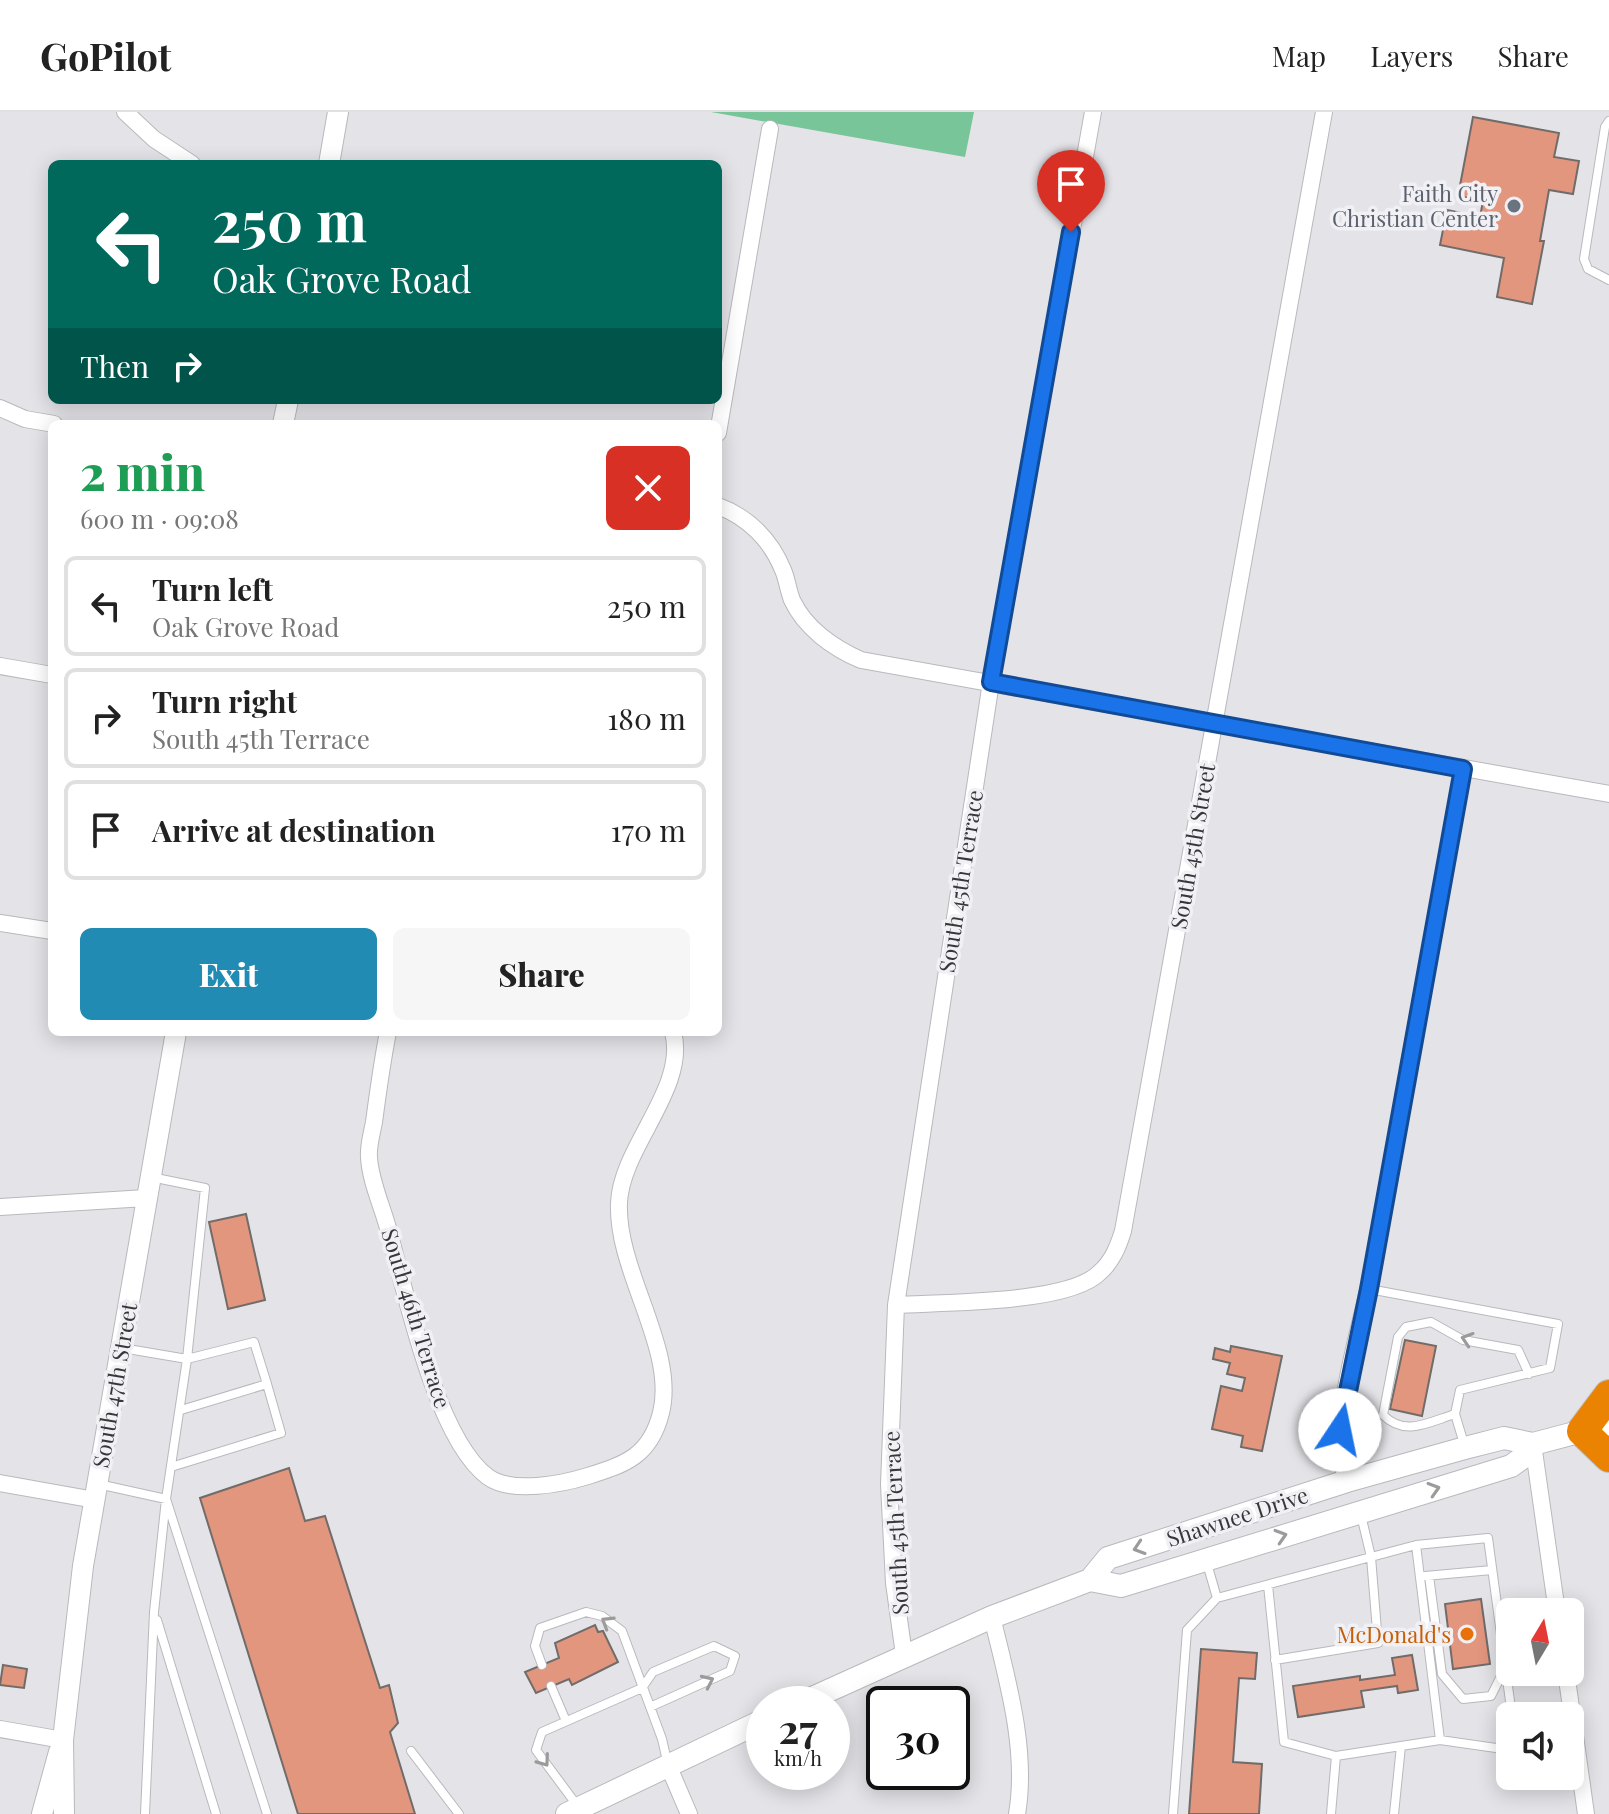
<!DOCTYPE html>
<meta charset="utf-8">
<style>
body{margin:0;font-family:"Playfair Display",serif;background:#f6f6f6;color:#222;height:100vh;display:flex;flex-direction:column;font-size:30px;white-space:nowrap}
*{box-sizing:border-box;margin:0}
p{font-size:26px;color:#767676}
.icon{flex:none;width:44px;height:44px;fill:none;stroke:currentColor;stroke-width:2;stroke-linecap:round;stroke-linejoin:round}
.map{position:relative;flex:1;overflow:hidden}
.side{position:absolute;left:48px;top:308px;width:674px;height:616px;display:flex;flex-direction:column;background:#fff;border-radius:12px;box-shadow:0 4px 20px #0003}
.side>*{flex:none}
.guide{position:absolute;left:48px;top:48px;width:674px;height:244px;border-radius:12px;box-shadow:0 4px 20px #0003;background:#00695c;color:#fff;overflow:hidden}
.needle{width:52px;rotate:10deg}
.fabs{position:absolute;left:1496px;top:1486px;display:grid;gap:16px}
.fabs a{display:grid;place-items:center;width:88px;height:88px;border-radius:12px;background:#fff;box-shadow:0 4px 20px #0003;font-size:40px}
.speed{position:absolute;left:746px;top:1574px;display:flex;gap:16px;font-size:40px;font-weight:700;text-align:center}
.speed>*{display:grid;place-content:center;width:104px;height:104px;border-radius:50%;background:#fff;box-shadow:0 4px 20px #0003;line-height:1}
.speed small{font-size:20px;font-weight:400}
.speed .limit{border:4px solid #111;border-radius:12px;background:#fff;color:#111}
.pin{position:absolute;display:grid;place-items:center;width:68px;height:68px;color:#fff;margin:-82px -34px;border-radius:50% 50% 50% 0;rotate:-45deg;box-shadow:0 0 8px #0007}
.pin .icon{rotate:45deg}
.me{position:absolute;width:88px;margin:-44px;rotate:11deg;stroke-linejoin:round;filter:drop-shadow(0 0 6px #0008)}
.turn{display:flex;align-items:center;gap:28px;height:168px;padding:0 32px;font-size:36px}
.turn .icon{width:104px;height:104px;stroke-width:2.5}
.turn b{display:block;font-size:56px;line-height:68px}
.then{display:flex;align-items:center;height:76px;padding:0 32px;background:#0003;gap:16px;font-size:30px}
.round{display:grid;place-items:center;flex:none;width:84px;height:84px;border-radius:12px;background:#f6f6f6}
.headline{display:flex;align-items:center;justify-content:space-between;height:136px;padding:0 32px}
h1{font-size:48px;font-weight:800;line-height:60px;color:#1e9e55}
.action{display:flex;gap:16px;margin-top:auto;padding:16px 32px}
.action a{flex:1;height:92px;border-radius:12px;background:#228bb3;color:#fff;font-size:32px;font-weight:800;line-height:92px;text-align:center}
.action a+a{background:#f6f6f6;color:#222}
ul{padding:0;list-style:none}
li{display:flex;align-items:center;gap:24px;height:100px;margin:0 16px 12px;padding:0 16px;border:4px solid #e0e0e0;border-radius:12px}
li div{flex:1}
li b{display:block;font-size:30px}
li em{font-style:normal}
header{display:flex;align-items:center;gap:48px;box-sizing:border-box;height:112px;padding:0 40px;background:#fff;border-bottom:2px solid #e0e0e0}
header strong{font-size:38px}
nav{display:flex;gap:44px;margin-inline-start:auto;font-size:28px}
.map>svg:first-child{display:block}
</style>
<header>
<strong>GoPilot</strong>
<nav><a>Map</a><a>Layers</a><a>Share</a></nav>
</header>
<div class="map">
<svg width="1609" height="1702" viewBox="0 0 1609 1702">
<rect width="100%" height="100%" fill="#e4e3e8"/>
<!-- forest -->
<path fill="#78c599" d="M 711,0 L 974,0 L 965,45 Z"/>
<!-- building -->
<path fill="#e3967e" stroke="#716c6a" stroke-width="2" d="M 1473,5 L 1559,21 L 1554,45 L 1579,49 L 1573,82 L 1549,78 L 1540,129 L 1544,129 L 1532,192 L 1497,185 L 1504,146 L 1440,133 L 1447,98 L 1480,105 L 1483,89 L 1458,84 Z
M 246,1102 L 265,1188 L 228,1197 L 209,1110 Z
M 1405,1228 L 1436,1234 L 1422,1304 L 1390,1297 Z
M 1231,1234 L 1282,1244 L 1262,1339 L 1241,1335 L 1243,1324 L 1212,1317 L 1221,1274 L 1242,1279 L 1245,1266 L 1227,1262 L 1230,1251 L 1213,1247 L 1215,1236 L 1230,1240 Z
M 289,1356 L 305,1409 L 325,1404 L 380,1576 L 389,1573 L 398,1611 L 390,1620 L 415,1702 L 298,1702 L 200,1386 Z
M 1481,1487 L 1490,1552 L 1453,1557 L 1445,1492 Z
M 595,1513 L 598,1520 L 603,1519 L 618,1550 L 572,1573 L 569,1567 L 536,1581 L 525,1560 L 559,1546 L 555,1531 Z
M 1201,1537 L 1257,1541 L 1255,1567 L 1239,1566 L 1233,1650 L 1262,1652 L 1259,1702 L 1189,1702 Z
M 1412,1543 L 1418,1578 L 1398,1581 L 1397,1574 L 1361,1579 L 1364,1595 L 1298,1605 L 1293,1574 L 1360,1564 L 1360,1568 L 1395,1563 L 1392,1546 Z
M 3,1553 L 27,1557 L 24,1576 L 0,1573 Z"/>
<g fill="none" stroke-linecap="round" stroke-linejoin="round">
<!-- service casing -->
<g stroke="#b9b8bd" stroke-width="10">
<path id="service" d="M 1609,9 L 1605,15 L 1584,147 L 1588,157 L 1609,168
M 151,1065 L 205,1076 L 187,1247 L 254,1230 L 267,1272 L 181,1298
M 1369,1177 L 1558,1212 L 1550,1256 L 1460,1278 L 1455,1302 L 1465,1335
M 122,1236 L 187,1247 L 166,1387 L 267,1702
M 1455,1302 C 1429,1310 1405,1325 1383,1303 L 1398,1225 L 1406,1215 L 1431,1210 L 1463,1228 L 1518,1238 L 1529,1262
M 171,1355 L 281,1321 L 267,1272
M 98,1372 L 166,1387 L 154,1500 L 145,1702
M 1416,1433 L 1440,1628
M 1206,1448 L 1217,1486 L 1371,1445 L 1361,1403
M 1425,1464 L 1492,1458
M 1429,1464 L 1442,1562 L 1463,1587 L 1491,1584 L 1505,1556
M 1268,1473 L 1284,1630 L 1336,1644 L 1440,1628 L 1510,1638
M 157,1508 L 216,1702
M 1275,1548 L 1378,1531 L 1371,1445 L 1416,1433 L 1488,1426 L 1512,1604
M 542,1553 L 535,1534 L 540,1516 L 586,1500 L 602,1504 L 622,1519 L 662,1627 L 668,1653
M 551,1574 L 566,1609
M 411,1639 L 459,1702
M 579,1696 L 536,1638 L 542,1620 L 642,1576 L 653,1560 L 714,1534 L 735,1544 L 730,1559 L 650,1595
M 1173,1702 L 1187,1518 L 1217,1486
M 1331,1702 L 1336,1644
M 1394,1702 L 1401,1634"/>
</g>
<!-- minor casing -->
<g stroke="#b9b8bd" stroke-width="18">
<path id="minor" d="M 125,0 L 154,27 L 192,52
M 0,296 L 25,307 L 54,312
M 718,321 L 770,17
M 718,394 C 748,405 771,428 783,458 C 787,467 788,478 792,488 C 805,516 833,536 861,548 L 1609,682
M 0,554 L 52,563
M 0,811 L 52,819
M 388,920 C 382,950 378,980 374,1010 C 372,1021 368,1034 369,1045 C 370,1068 382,1094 388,1116 C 405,1178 436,1327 488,1365 C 512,1382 562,1372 588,1364 C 626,1352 650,1344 661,1301 C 677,1237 616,1159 619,1091 C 621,1035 688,976 673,920
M 0,1095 L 146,1086
M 896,1193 C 942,1190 1068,1192 1099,1161 C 1112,1150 1118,1135 1123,1119 L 1324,0
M 1533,1332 L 1557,1500
M 1347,1369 C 1327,1313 1361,1218 1372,1160 C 1402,992 1432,825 1463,657
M 0,1371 L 95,1388
M 992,1505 C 1007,1567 1028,1638 1017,1702
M 904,1543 L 894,1471 L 889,1372 L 896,1193 L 991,570 L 1093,0
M 1566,1560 L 1586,1702
M 0,1617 L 63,1628
M 668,1653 L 689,1702"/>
</g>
<!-- tertiary casing -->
<g stroke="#b9b8bd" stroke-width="22">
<path id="tertiary" d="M 329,52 L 338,0
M 283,312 L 288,288
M 42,1702 L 59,1640
M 64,1702 L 63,1628 L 83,1454 L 176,920"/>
</g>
<!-- secondary casing -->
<g stroke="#b9b8bd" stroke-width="24">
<path id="secondary" d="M 1090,1468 L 1121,1474 L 1511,1354 L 1525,1344 L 1533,1332
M 799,1592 L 992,1505 L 1090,1468 L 1108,1446 L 1347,1369 L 1465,1336 L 1504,1326 L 1533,1332 L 1609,1312
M 567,1702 L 764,1608"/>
</g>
<!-- motorway casing -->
<g stroke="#bfbfc0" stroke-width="32">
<path id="motorway" d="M 1609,1283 L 1582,1319 L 1609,1345"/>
</g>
<!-- service -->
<use href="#service" stroke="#fff" stroke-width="8"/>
<!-- minor -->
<use href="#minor" stroke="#fff" stroke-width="16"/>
<!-- tertiary -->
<use href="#tertiary" stroke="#fff" stroke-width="20"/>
<!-- secondary -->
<use href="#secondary" stroke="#fff" stroke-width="22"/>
<!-- motorway -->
<use href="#motorway" stroke="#eb8302" stroke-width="30"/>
</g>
<!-- one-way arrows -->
<defs><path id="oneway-chevron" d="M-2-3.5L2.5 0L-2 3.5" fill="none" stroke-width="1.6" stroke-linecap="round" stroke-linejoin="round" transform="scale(2)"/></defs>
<g stroke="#9b9b9c">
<use href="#oneway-chevron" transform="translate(1467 1227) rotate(-162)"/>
<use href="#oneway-chevron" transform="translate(1434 1377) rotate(-17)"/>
<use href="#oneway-chevron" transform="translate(1281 1424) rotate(-17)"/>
<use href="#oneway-chevron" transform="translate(1139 1436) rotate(162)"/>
<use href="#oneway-chevron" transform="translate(607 1510) rotate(-148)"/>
<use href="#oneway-chevron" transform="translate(708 1569) rotate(-25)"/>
<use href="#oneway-chevron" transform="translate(544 1649) rotate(54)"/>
</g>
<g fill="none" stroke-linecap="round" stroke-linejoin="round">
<!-- route casing -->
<g stroke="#114b97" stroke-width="20">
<path id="route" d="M 1071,120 L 991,570 L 1463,657 L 1369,1177 L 1340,1318"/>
</g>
<!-- route -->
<use href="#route" stroke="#1a73e8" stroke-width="14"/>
</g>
<!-- markers -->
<circle fill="#6b7280" stroke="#f1f0f5" stroke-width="3" cx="1514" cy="94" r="8"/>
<circle fill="#e8710a" stroke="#f1f0f5" stroke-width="3" cx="1467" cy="1522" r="8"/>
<g text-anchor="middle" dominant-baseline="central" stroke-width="7" stroke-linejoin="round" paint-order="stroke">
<!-- worship labels -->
<g font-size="22" fill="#5b616d" stroke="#f1f0f5" text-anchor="end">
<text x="1498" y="81">Faith City<tspan x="1498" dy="25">Christian Center</tspan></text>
</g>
<!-- street labels -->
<g font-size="22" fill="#373739" stroke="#f1f0f5">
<text transform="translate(1192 734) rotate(-80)">South 45th Street</text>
<text transform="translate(960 769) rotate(-81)">South 45th Terrace</text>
<text transform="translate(417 1206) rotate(73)">South 46th Terrace</text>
<text transform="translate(114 1273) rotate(-80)">South 47th Street</text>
<text transform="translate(1237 1404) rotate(-18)">Shawnee Drive</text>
<text transform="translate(895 1411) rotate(-93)">South 45th Terrace</text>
</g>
<!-- food labels -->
<g font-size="22" fill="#c56008" stroke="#f1f0f5" text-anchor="end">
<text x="1451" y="1522">McDonald's</text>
</g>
</g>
</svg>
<div class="fabs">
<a><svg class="needle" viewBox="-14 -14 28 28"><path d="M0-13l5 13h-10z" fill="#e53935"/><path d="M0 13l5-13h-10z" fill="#767676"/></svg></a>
<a><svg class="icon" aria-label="sound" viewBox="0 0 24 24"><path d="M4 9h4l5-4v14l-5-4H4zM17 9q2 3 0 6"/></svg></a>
</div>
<div class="speed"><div>27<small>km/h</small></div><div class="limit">30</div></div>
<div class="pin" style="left:1071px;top:120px;background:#d93025"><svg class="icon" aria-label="arrive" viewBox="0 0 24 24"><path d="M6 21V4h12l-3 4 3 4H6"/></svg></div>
<svg class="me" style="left:1340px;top:1318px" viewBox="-20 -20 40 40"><circle r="19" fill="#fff"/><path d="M0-13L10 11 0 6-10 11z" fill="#1a73e8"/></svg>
<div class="guide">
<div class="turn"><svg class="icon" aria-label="left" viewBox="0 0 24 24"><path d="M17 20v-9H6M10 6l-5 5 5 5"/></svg><div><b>250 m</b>Oak Grove Road</div></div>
<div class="then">Then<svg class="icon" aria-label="right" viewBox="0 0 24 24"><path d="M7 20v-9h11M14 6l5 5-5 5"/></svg></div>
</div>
<section class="side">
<div class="headline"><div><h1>2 min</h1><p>600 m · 09:08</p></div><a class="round" style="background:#d93025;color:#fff"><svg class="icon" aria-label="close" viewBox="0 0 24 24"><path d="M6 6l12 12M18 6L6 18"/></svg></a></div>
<ul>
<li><svg class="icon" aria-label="left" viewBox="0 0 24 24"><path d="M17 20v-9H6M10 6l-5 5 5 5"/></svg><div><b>Turn left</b><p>Oak Grove Road</p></div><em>250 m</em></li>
<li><svg class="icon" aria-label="right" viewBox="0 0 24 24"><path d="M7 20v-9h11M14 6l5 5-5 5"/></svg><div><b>Turn right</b><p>South 45th Terrace</p></div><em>180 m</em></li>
<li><svg class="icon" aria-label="arrive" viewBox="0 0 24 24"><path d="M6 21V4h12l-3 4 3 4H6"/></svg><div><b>Arrive at destination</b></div><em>170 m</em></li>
</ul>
<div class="action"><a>Exit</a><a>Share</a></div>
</section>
</div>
